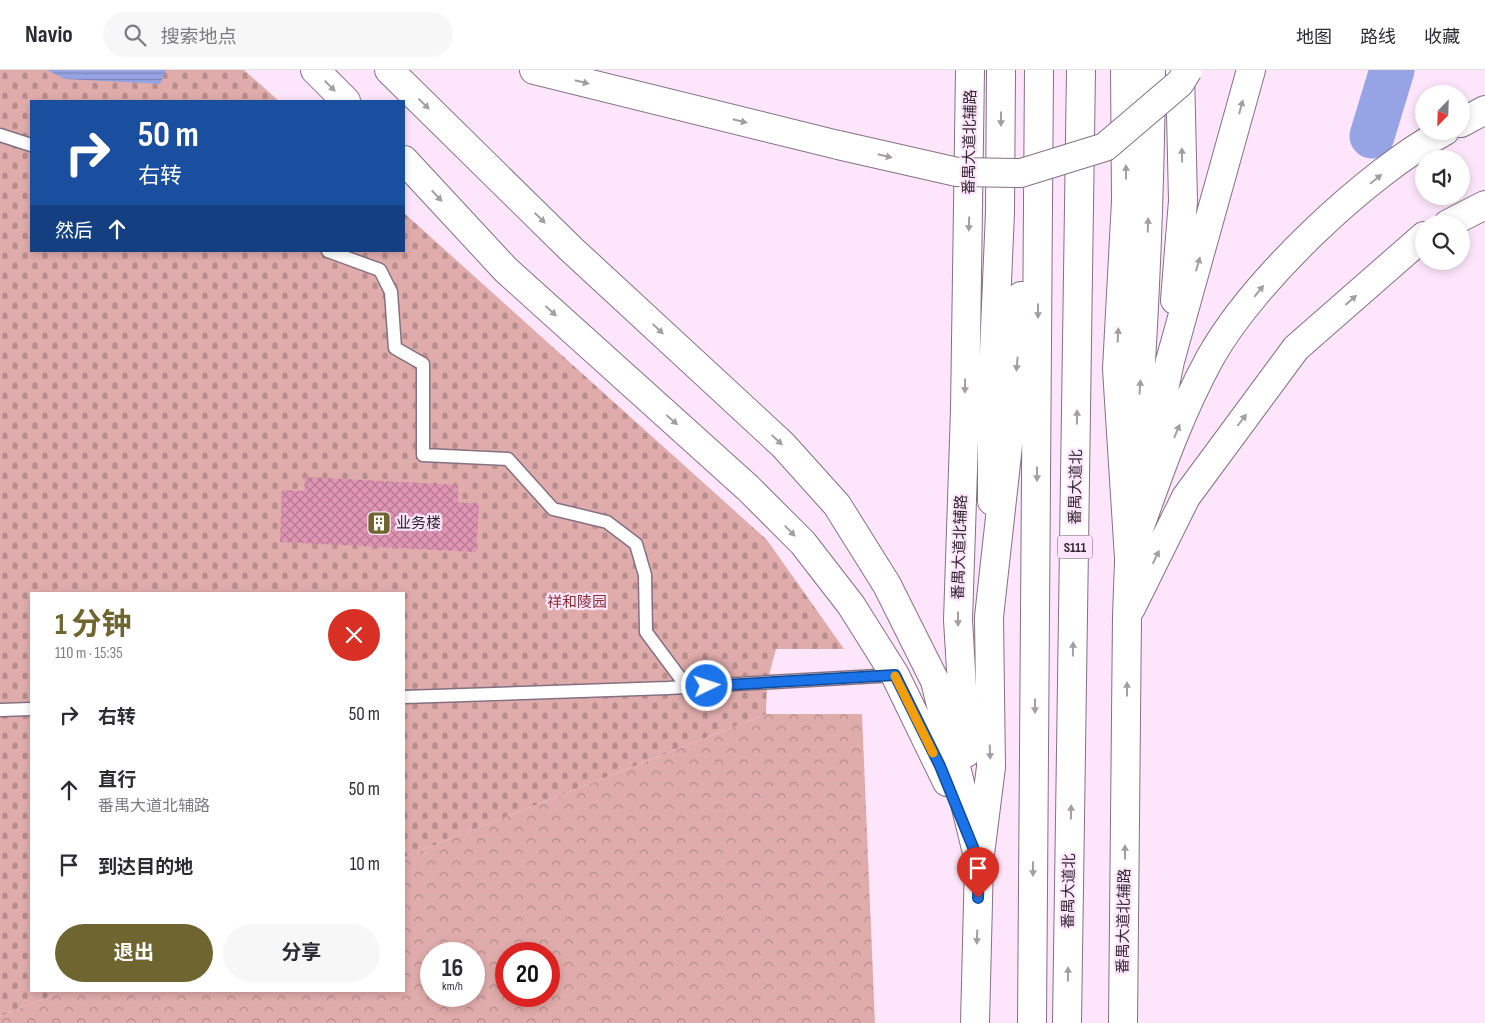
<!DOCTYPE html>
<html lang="zh">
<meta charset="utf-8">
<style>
body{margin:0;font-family:"Sofia Sans Condensed","Noto Sans SC",sans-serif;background:#f7f7f7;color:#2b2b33;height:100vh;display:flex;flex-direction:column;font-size:19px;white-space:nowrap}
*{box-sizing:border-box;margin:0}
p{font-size:16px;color:#7c7c81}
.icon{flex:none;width:28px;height:28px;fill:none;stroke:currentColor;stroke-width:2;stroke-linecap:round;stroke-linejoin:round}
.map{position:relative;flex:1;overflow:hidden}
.panel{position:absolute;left:30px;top:522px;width:375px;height:400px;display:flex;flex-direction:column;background:#fff;border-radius:0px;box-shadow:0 2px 8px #0003}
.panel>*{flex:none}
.hud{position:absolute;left:30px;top:30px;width:375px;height:152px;border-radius:0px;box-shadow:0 2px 8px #0003;background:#1a4fa0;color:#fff;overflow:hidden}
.needle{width:32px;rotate:203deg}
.tools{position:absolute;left:1415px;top:15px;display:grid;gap:10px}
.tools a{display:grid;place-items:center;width:55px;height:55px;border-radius:50%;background:#fff;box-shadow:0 2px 8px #0003;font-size:25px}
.speed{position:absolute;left:420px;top:872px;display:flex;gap:10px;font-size:25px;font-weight:700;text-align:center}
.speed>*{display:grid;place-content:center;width:65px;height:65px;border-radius:50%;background:#fff;box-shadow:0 2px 8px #0003;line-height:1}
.speed small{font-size:12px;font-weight:400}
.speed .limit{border:8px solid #d22;background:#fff;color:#111}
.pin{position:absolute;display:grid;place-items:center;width:42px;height:42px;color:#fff;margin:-51px -21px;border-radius:50% 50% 50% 0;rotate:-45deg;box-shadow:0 0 5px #0007}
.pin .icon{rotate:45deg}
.me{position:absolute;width:55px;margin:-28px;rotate:86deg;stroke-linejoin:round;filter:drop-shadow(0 0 4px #0008)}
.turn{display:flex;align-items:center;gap:18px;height:105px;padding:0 25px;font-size:22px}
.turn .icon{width:65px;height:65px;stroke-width:2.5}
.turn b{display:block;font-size:35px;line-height:42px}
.then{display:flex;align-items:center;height:48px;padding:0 25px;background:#0003;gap:10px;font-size:19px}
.round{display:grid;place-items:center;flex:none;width:52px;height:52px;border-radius:26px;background:#f7f7f7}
.headline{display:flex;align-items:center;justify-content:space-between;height:85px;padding:0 25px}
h1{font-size:30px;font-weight:700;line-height:38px;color:#6e6531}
.action{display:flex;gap:10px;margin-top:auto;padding:10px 25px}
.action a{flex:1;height:58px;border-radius:30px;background:#6e6531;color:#fff;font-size:20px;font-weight:700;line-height:58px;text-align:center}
.action a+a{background:#f7f7f7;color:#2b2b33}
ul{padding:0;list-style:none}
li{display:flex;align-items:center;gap:15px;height:75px;padding:0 25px}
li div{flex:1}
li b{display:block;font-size:19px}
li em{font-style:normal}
header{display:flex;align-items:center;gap:30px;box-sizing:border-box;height:70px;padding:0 25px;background:#fff;border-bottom:1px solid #e1e1e2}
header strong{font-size:24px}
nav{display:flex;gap:28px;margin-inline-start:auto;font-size:18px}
.search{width:350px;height:45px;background:#f7f7f7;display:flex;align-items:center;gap:12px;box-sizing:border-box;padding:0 18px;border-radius:28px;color:#7c7c81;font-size:19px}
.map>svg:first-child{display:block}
</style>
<header>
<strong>Navio</strong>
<div class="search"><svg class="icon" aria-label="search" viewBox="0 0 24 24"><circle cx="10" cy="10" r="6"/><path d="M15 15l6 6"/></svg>搜索地点</div>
<nav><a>地图</a><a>路线</a><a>收藏</a></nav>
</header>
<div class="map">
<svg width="1485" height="953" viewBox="0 0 1485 953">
<defs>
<pattern id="forest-crowns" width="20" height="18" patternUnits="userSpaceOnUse" patternTransform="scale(1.25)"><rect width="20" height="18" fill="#e0acab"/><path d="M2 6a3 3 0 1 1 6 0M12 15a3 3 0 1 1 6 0" fill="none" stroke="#b68c8c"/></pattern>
<pattern id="cemetery-stones" width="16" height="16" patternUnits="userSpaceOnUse" patternTransform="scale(1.25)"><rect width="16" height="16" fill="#e0acab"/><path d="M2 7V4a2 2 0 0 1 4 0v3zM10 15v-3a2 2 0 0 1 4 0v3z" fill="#b68c8c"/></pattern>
<pattern id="water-rules" width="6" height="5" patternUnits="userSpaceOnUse" patternTransform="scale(1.25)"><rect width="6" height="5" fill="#96a4e5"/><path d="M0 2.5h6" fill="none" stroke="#7b86ba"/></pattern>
<pattern id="building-cross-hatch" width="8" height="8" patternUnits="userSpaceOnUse" patternTransform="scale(1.25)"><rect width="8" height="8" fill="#df95b3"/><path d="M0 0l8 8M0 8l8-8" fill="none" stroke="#b57a92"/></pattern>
</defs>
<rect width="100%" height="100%" fill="#fde6fc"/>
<!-- forest -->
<path fill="url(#forest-crowns)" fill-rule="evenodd" d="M 766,644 L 862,644 L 875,953 L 0,953 L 0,946 L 64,921 L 404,921 L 404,787 ZM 431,884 L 474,884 L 474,926 L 431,926 ZM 506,884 L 549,884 L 549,926 L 506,926 Z"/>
<!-- cemetery -->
<path fill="url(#cemetery-stones)" d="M 0,0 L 244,0 L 279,31 L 31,31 L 31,181 L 404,181 L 404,143 L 767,470 L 844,579 L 776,579 L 767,613 L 766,644 L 404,787 L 404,524 L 31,524 L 31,921 L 64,921 L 0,946 Z"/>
<!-- water -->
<path fill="url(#water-rules)" d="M 47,0 L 166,0 L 160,14 L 65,9 Z"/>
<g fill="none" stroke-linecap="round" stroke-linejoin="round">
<!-- river -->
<path stroke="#96a4e5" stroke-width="45" d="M 1372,66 L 1392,0"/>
</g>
<!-- building -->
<path fill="url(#building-cross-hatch)" d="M 305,407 L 458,415 L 458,432 L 479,434 L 476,482 L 280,472 L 282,420 L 304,421 Z"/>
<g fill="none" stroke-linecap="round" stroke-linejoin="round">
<!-- lane casing -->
<g stroke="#847083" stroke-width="15">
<path id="lane" d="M 0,65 L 31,75
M 328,181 L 380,200 L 391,222 L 395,278 L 423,294 L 423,385 L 508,389 L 553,439 L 607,452 L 636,474 L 645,505 L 646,562 L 687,617
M 404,627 L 668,618 L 895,605
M 0,640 L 31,639"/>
</g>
<!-- secondary casing -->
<g stroke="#847083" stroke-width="30">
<path id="secondary" d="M 315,0 L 346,31
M 389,0 L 571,179 L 783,375 L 837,435 L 887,515 L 935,611 L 979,791
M 534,0 L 838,75
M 1461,53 L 1485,40
M 404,90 L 506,200 L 748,418 L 803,473 L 851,535 L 895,605 L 947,712
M 1448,154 L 1485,135
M 1175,230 L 1183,131 L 1180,0
M 1149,391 L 1170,291 L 1251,0
M 1133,417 C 1143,278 1150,139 1151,0
M 992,431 L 992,329 L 1000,142 L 1001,0
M 1130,484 C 1154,418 1176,350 1210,288 C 1253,211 1367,103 1445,61
M 1131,538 L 1186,427 L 1296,278 L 1424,166
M 966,683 L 958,550 L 965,340 L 970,0
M 975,953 L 979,792 L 977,773
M 1123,953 L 1127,546 L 1130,465"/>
</g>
<!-- highway casing -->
<g stroke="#847083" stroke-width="30">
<path id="highway" d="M 1125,0 L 1126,131 L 1117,299 L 1129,488
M 979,792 L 991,697 L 989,547 L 1017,294 L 1021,226
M 1032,953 L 1039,0
M 1067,953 L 1081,0"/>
</g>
<!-- lane -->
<use href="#lane" stroke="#fff" stroke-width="12"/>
<!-- secondary -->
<use href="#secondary" stroke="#fff" stroke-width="28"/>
<!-- highway -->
<use href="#highway" stroke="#fff" stroke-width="28"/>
<!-- secondary-bridge casing -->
<g stroke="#847083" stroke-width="30" stroke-linecap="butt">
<path id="secondary-bridge" d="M 838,75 L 957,102 L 1021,103 L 1105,77 L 1180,13 L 1188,0"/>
</g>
<!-- secondary-bridge -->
<use href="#secondary-bridge" stroke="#fff" stroke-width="28"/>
</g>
<!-- one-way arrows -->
<defs><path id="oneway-solid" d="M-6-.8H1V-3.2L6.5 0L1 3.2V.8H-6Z" transform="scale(1.25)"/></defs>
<g fill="#a29ea1">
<use href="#oneway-solid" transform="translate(582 12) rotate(14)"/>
<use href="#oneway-solid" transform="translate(330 16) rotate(45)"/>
<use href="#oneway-solid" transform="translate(424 34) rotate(44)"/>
<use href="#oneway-solid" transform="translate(1241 37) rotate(-75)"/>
<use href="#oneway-solid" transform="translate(1001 49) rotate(90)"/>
<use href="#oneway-solid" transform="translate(740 51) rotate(14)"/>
<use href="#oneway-solid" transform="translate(1182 85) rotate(-91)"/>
<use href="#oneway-solid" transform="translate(885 86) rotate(13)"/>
<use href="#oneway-solid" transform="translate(1126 102) rotate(-90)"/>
<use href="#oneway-solid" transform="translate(1376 109) rotate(-39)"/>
<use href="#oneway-solid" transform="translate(437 126) rotate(47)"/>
<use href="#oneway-solid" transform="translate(540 148) rotate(44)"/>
<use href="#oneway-solid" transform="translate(969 154) rotate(91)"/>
<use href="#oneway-solid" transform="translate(1148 155) rotate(-88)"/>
<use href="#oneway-solid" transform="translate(1198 194) rotate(-74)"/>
<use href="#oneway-solid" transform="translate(1259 221) rotate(-51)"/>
<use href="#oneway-solid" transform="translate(1351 230) rotate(-41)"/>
<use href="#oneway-solid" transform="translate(551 241) rotate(42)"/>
<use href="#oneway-solid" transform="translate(1038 241) rotate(90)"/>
<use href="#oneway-solid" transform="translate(658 259) rotate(43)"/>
<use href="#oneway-solid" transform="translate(1118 265) rotate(-87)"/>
<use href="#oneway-solid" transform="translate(1017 294) rotate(95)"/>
<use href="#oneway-solid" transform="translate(965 316) rotate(91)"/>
<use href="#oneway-solid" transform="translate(1140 317) rotate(-86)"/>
<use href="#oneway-solid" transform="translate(1077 347) rotate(-89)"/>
<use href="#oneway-solid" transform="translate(672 350) rotate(41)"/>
<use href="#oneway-solid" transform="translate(1242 350) rotate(-53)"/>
<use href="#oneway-solid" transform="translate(1177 361) rotate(-67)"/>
<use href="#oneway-solid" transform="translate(777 370) rotate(43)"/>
<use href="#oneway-solid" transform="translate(1037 404) rotate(90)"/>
<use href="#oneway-solid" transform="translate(790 461) rotate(46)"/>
<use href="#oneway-solid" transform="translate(1156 487) rotate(-64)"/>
<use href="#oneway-solid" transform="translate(958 549) rotate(90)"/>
<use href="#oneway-solid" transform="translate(1073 579) rotate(-89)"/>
<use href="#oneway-solid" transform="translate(1127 619) rotate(-90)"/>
<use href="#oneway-solid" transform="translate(1035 636) rotate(90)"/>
<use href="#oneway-solid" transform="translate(990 682) rotate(88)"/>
<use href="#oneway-solid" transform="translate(1071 742) rotate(-89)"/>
<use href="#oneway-solid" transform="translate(1125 782) rotate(-90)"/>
<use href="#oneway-solid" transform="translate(1033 799) rotate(90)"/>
<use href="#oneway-solid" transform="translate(977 867) rotate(92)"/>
<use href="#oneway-solid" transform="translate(1068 904) rotate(-89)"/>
</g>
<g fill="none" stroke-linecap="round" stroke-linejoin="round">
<!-- route casing -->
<g stroke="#114b97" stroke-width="12">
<path id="route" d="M 707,616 L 895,605 L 940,696 L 979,792 L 978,828"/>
</g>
<!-- route -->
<use href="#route" stroke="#1a73e8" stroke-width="9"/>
<!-- slow -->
<path stroke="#f59e0b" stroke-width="9" d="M 895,606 L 933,683"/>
</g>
<!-- icons -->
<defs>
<g id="building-square" transform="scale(1.25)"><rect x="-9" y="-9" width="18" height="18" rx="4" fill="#6e6531" stroke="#fde6fc"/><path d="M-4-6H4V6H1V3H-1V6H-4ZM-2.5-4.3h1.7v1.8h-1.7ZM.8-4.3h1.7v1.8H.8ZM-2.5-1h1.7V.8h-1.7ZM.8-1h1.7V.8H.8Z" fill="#fff"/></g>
</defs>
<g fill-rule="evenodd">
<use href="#building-square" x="379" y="453"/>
</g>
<g text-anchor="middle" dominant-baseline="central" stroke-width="4.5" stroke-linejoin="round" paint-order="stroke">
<!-- shield labels -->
<rect fill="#fde6fc" stroke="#6e606c" stroke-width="1" x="1057.5" y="465.5" width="35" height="23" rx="4"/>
<g font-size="14" font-weight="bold" fill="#30272f">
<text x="1075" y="477">S111</text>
</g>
<!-- street labels -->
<g font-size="15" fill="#30272f" stroke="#fde6fc">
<text transform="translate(970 72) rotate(-89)">番禺大道北辅路</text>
<text transform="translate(1076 417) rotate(-89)">番禺大道北</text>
<text transform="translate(960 477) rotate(-88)">番禺大道北辅路</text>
<text transform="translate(1069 821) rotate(-89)">番禺大道北</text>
<text transform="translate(1124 851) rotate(-89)">番禺大道北辅路</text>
</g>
<!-- poi labels -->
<g font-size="15" fill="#30272f" stroke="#fde6fc" text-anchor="start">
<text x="396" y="453">业务楼</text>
</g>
<!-- park labels -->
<g font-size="15" fill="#8b2f35" stroke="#fde6fc">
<text x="577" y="532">祥和陵园</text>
</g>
</g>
</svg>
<div class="tools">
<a><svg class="needle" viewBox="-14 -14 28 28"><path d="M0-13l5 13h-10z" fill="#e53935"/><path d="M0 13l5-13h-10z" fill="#7c7c81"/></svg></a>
<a><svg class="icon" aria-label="sound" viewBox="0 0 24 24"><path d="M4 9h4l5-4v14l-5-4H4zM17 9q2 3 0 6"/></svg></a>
<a><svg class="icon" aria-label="search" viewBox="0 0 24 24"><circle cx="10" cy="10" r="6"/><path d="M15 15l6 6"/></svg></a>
</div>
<div class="speed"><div>16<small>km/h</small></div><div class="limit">20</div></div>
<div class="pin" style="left:978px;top:828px;background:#d93025"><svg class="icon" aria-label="arrive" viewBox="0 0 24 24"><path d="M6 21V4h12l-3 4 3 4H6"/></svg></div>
<svg class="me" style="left:707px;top:616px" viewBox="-20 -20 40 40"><circle r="17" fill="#1a73e8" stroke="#fff" stroke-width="3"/><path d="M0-11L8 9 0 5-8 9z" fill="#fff"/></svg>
<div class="hud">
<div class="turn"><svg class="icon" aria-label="right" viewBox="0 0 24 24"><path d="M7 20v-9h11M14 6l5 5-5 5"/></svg><div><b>50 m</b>右转</div></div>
<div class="then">然后<svg class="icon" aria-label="ahead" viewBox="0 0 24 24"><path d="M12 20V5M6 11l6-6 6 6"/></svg></div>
</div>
<section class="panel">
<div class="headline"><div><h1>1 分钟</h1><p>110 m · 15:35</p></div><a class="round" style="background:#d93025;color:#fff"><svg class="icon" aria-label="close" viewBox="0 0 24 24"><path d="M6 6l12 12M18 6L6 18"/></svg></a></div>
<ul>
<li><svg class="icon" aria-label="right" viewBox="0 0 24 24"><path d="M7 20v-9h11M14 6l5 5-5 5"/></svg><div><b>右转</b></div><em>50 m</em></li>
<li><svg class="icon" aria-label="ahead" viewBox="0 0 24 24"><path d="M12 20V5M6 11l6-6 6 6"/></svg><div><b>直行</b><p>番禺大道北辅路</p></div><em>50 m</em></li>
<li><svg class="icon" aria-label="arrive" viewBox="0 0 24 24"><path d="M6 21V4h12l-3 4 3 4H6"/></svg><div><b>到达目的地</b></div><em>10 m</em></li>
</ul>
<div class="action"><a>退出</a><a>分享</a></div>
</section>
</div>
